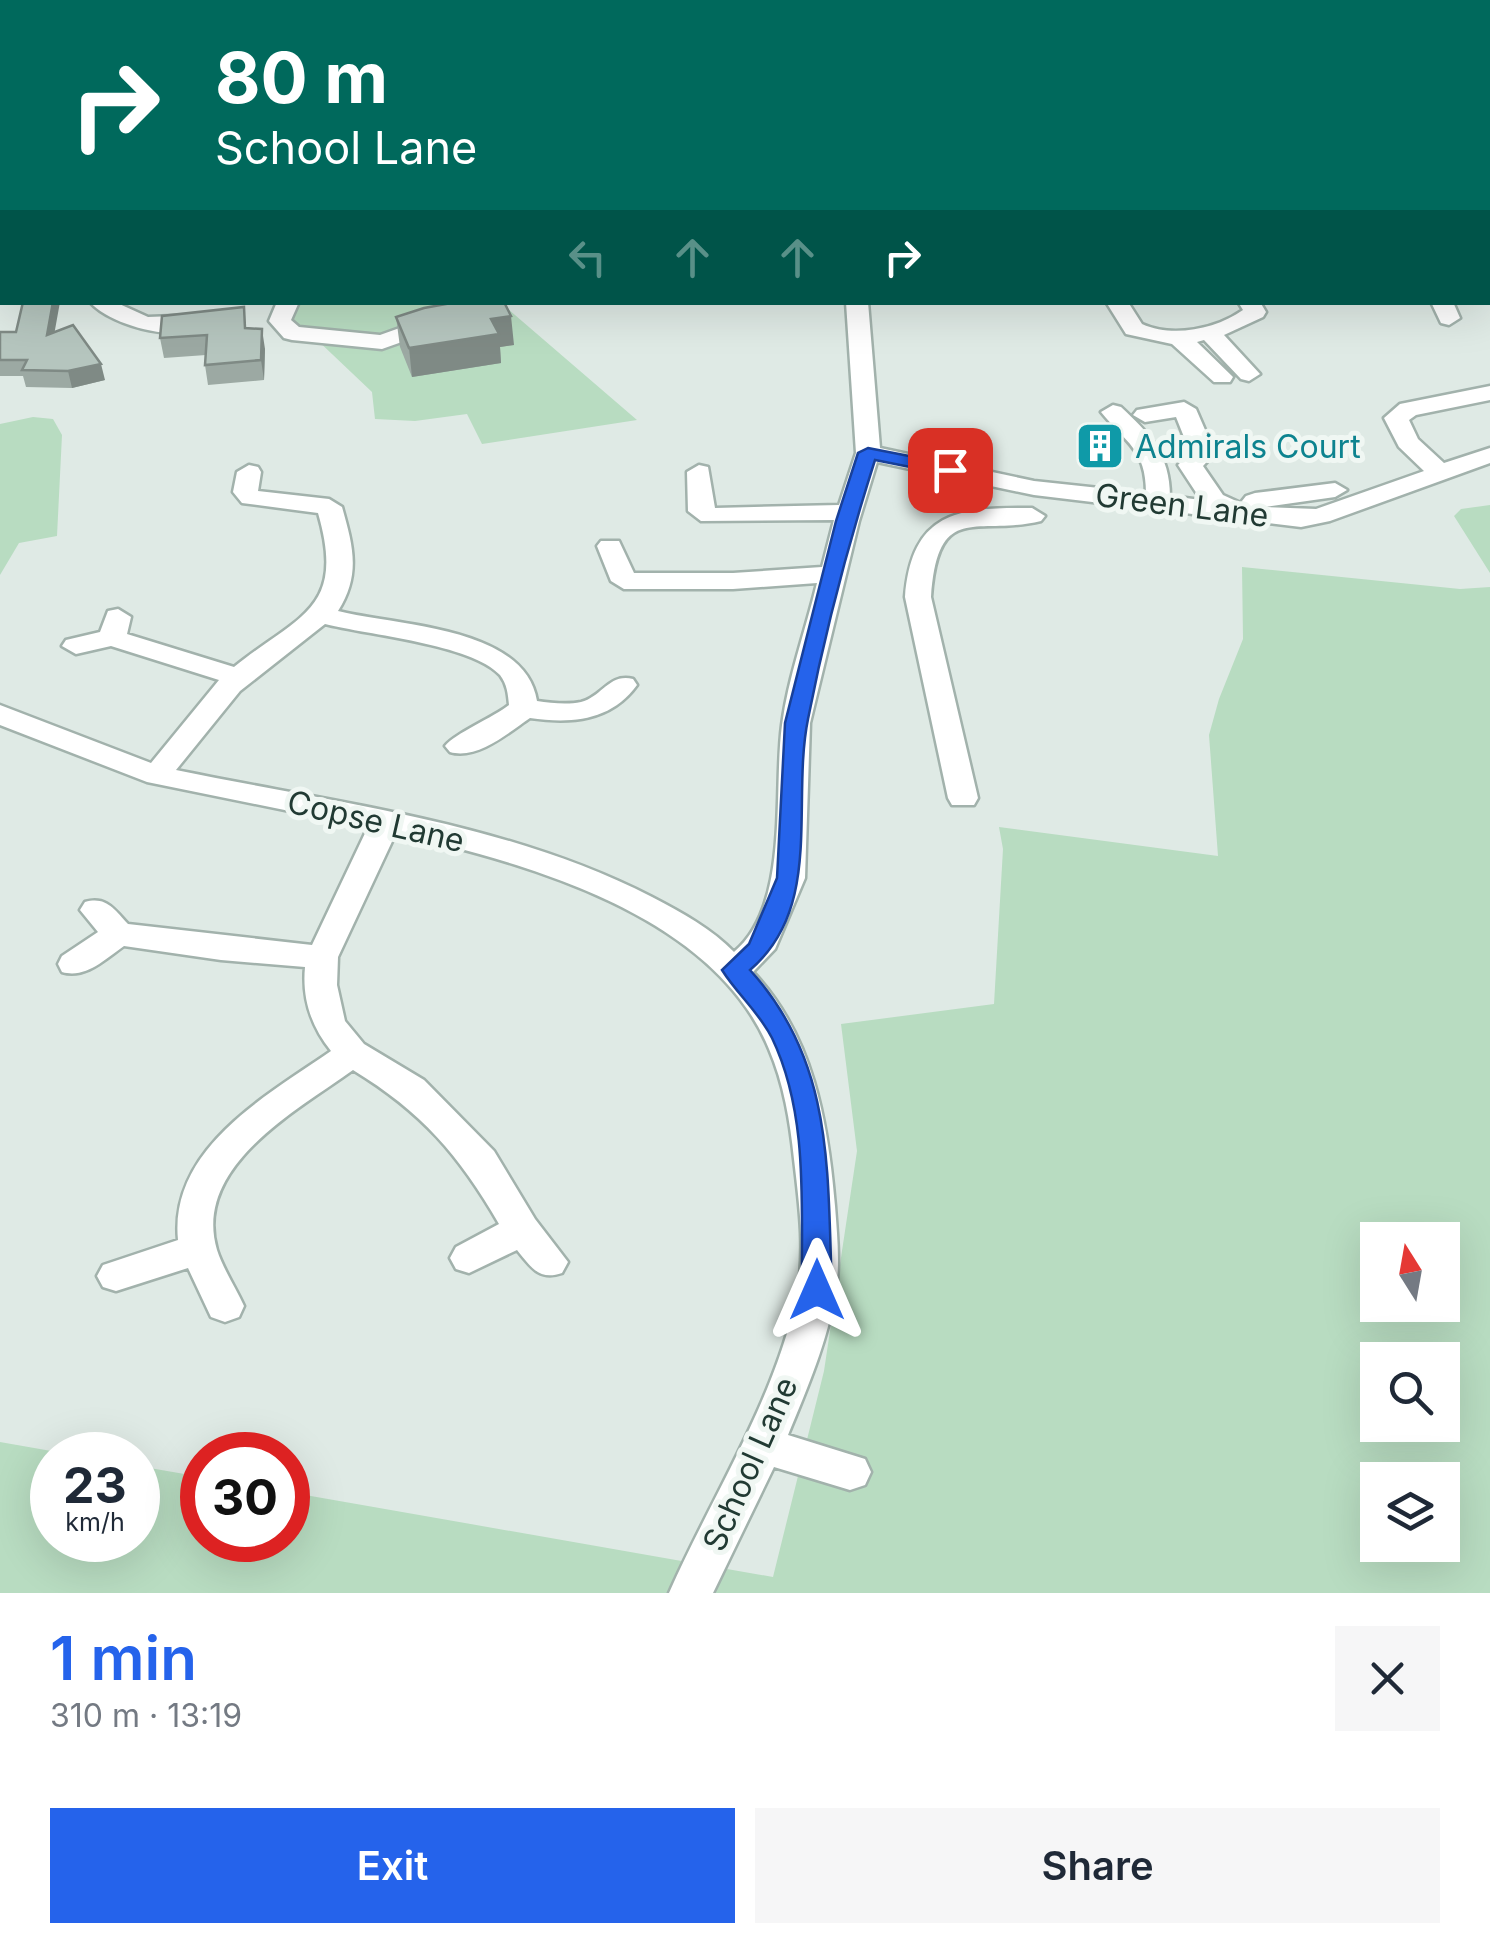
<!DOCTYPE html>
<meta charset="utf-8">
<style>
body{margin:0;font-family:Inter,sans-serif;background:#f6f6f7;color:#1f2937;height:100vh;display:flex;flex-direction:column;font-size:38px;white-space:nowrap}
*{box-sizing:border-box;margin:0}
p{font-size:32px;color:#747a83}
.icon{flex:none;width:55px;height:55px;fill:none;stroke:currentColor;stroke-width:2;stroke-linecap:round;stroke-linejoin:round}
.map{position:relative;height:1593px;overflow:hidden}
.sheet{display:flex;flex-direction:column;background:#fff;flex:1}
.sheet>*{flex:none}
.hud{position:absolute;left:0px;top:0px;width:1490px;height:305px;box-shadow:0 10px 40px #0002;background:#00695c;color:#fff;overflow:hidden}
.needle{width:65px;rotate:349deg}
.fabs{position:absolute;left:1360px;top:1222px;display:grid;gap:20px}
.fabs a{display:grid;place-items:center;width:100px;height:100px;border-radius:0px;background:#fff;box-shadow:0 10px 40px #0002;font-size:50px}
.speed{position:absolute;left:30px;top:1432px;display:flex;gap:20px;font-size:50px;font-weight:700;text-align:center}
.speed>*{display:grid;place-content:center;width:130px;height:130px;border-radius:50%;background:#fff;box-shadow:0 10px 40px #0002;line-height:1}
.speed small{font-size:25px;font-weight:400}
.speed .limit{border:15px solid #d22;background:#fff;color:#111}
.pin{position:absolute;display:grid;place-items:center;width:85px;height:85px;color:#fff;margin:-42px;border-radius:20px;box-shadow:0 5px 15px #0006}
.me{position:absolute;width:110px;margin:-55px;rotate:0deg;stroke-linejoin:round;filter:drop-shadow(0 0 8px #0008)}
.turn{display:flex;align-items:center;gap:35px;height:210px;padding:0 50px;font-size:45px}
.turn .icon{width:130px;height:130px;stroke-width:2.5}
.turn b{display:block;font-size:70px;line-height:85px}
.lanes{display:flex;align-items:center;height:95px;padding:0 50px;background:#0003;justify-content:center;gap:50px;direction:ltr}
.lanes .off{opacity:.35}
.round{display:grid;place-items:center;flex:none;width:105px;height:105px;border-radius:0px;background:#f6f6f7}
.summary{display:flex;align-items:center;justify-content:space-between;height:170px;padding:0 50px}
h1{font-size:60px;font-weight:600;line-height:75px;color:#2563eb}
.button{display:flex;gap:20px;margin-top:auto;padding:20px 50px}
.button a{flex:1;height:115px;border-radius:0px;background:#2563eb;color:#fff;font-size:40px;font-weight:600;line-height:115px;text-align:center}
.button a+a{background:#f6f6f7;color:#1f2937}
.map>svg:first-child{display:block}
</style>
<div class="map">
<svg width="1490" height="1593" viewBox="0 0 1490 1593">
<rect width="100%" height="100%" fill="#dfeae5"/>
<!-- green -->
<path fill="#b8dcc1" fill-rule="evenodd" d="M 297,303 L 501,303 L 637,420 L 482,444 L 467,414 L 415,421 L 375,419 L 372,392 L 313,336 L 283,332 Z
M 33,417 L 53,419 L 62,435 L 57,536 L 19,543 L 0,575 L 0,424 Z
M 1490,505 L 1490,573 L 1454,516 L 1461,509 Z
M 1242,567 L 1460,589 L 1490,587 L 1490,1593 L 0,1593 L 0,1442 L 74,1455 L 52,1455 L 52,1540 L 138,1540 L 138,1466 L 202,1477 L 202,1540 L 288,1540 L 288,1492 L 773,1577 L 824,1371 L 857,1151 L 841,1024 L 994,1004 L 1003,849 L 999,827 L 1218,856 L 1209,735 L 1219,699 L 1243,639 ZM 1378,1240 L 1442,1240 L 1442,1305 L 1378,1305 ZM 1378,1360 L 1442,1360 L 1442,1425 L 1378,1425 ZM 1378,1480 L 1442,1480 L 1442,1545 L 1378,1545 Z"/>
<!-- water -->
<path fill="#87c6cf" d="M 1229,0 L 1490,0 L 1490,164 L 1488,2 Z"/>
<g fill="none" stroke-linecap="round" stroke-linejoin="round">
<!-- minor casing -->
<g stroke="#a2b2ac" stroke-width="5">
<path id="minor" d="M 908,0 L 926,0 L 927,2 L 909,2 Z
M 1033,0 L 1049,0 L 1050,2 L 1034,2 Z
M 1131,0 L 1147,0 L 1148,2 L 1132,2 Z
M 0,17 L 2,18 L 2,28 L 0,28 Z
M 0,146 L 2,146 L 2,158 L 0,158 Z
M 1488,231 L 1490,231 L 1490,248 L 1488,248 Z
M 90,302 L 115,302 L 148,317 L 201,315 L 212,322 C 186,346 112,327 90,302 Z
M 277,302 L 299,302 L 291,320 L 299,327 L 380,335 L 422,320 L 433,327 L 430,332 L 382,349 L 292,340 L 284,338 L 269,321 Z
M 846,302 L 868,302 L 880,448 L 1034,481 L 1146,493 C 1146,449 1126,443 1101,412 L 1113,405 L 1121,407 C 1150,434 1170,455 1170,496 L 1201,500 L 1178,465 L 1190,452 L 1176,417 L 1145,422 L 1133,415 L 1137,410 L 1184,402 L 1196,409 L 1215,453 L 1203,466 L 1223,495 L 1245,505 L 1242,501 L 1246,496 L 1255,493 L 1335,483 L 1347,490 L 1335,497 L 1265,507 L 1316,509 L 1424,471 L 1399,447 L 1384,418 L 1400,404 L 1490,386 L 1490,400 L 1416,415 L 1409,420 L 1418,439 L 1444,463 L 1490,448 L 1490,463 L 1330,521 L 1301,527 L 1034,495 L 877,462 L 859,521 L 810,723 L 805,878 L 775,949 L 753,972 C 813,1035 828,1122 835,1206 C 837,1233 840,1262 836,1290 C 828,1340 807,1389 788,1435 L 865,1459 L 871,1472 L 865,1485 L 850,1490 L 774,1467 L 713,1593 L 669,1593 C 713,1494 774,1402 797,1295 C 806,1252 799,1202 794,1159 C 790,1121 784,1084 769,1049 C 713,913 525,863 396,833 L 338,957 L 337,985 L 345,1021 L 364,1044 L 424,1080 L 494,1151 L 535,1219 L 568,1262 L 562,1273 C 539,1281 531,1267 517,1250 L 469,1273 L 456,1269 L 450,1258 L 456,1247 L 499,1224 C 459,1155 422,1112 353,1070 C 298,1110 192,1166 217,1250 C 223,1269 236,1288 244,1306 L 239,1317 L 225,1322 L 211,1317 L 188,1268 L 116,1291 L 103,1287 L 97,1276 L 103,1265 L 178,1240 C 169,1149 266,1096 331,1051 C 311,1026 302,999 305,967 L 221,960 L 124,946 C 105,959 86,979 62,972 L 58,964 L 62,956 L 98,932 L 80,910 L 85,902 C 106,896 114,909 128,924 L 312,945 L 368,827 L 147,782 L 0,725 L 0,705 L 151,763 L 219,680 L 111,646 L 76,654 L 62,646 L 66,640 L 100,632 L 108,611 L 118,609 L 131,617 L 127,634 L 234,667 C 300,614 346,610 318,513 L 242,503 L 233,492 L 237,472 L 249,465 L 258,467 L 261,472 L 258,491 L 329,499 L 342,507 C 353,546 361,575 338,611 C 397,626 525,626 537,701 C 551,703 567,705 581,702 C 602,697 609,673 633,679 L 637,685 C 611,721 571,724 530,718 C 508,733 477,760 450,752 L 445,746 C 454,734 494,717 509,705 C 508,694 507,684 500,675 C 471,644 368,635 325,624 L 240,691 L 176,770 C 336,803 506,822 652,897 C 681,912 712,929 734,952 C 790,906 773,790 782,725 C 788,678 806,629 817,583 L 733,589 L 624,589 L 611,581 L 597,546 L 601,541 L 619,541 L 634,573 L 733,573 L 822,567 L 834,520 L 701,521 L 688,511 L 687,472 L 699,465 L 708,467 L 715,508 L 839,505 L 856,453 Z
M 1106,302 L 1128,302 L 1142,324 C 1173,338 1216,329 1243,310 L 1238,302 L 1260,302 L 1266,312 L 1263,317 L 1224,335 L 1260,374 L 1249,381 L 1241,379 L 1204,340 L 1197,342 L 1233,377 L 1230,382 L 1214,382 L 1172,344 L 1126,334 Z
M 1431,302 L 1453,302 L 1460,318 L 1449,325 L 1441,323 Z
M 1032,508 L 1045,516 L 1041,521 C 976,537 938,500 931,597 L 978,798 L 974,805 L 952,805 L 948,798 L 905,597 C 912,512 957,507 1032,508 Z"/>
</g>
<!-- major casing -->
<g stroke="#bcc4c2" stroke-width="5">
<path id="major" d="M 0,266 L 2,266 L 2,278 L 0,278 Z"/>
</g>
<!-- minor -->
<use href="#minor" fill="#fff" fill-rule="evenodd"/>
<!-- major -->
<use href="#major" fill="#64a08f" fill-rule="evenodd"/>
</g>
<!-- wall -->
<path fill="#9ca9a3" d="M 396,317 L 514,345 L 500,347 L 501,363 L 412,377 L 400,347 Z
M 247,328 L 265,349 L 264,380 L 208,385 L 205,365 L 206,355 L 164,358 L 160,338 Z
M 0,332 L 55,332 L 105,380 L 72,388 L 26,387 L 23,376 L 0,376 Z"/>
<!-- shaded-wall -->
<path fill="#7f8a85" d="M 53,302 L 60,302 L 51,352 L 47,335 Z
M 511,316 L 514,345 L 500,347 L 501,363 L 412,377 L 409,348 L 491,319 Z
M 262,329 L 265,349 L 264,380 L 261,360 Z
M 101,364 L 105,380 L 72,388 L 68,371 Z"/>
<!-- building -->
<path fill="#b5c5be" stroke="#7f8a85" stroke-width="2.5" d="M 23,302 L 53,302 L 47,335 L 73,325 L 101,364 L 68,371 L 22,370 L 27,360 L 0,360 L 0,332 L 16,332 Z
M 457,302 L 504,302 L 511,316 L 491,319 L 499,334 L 409,348 L 396,317 L 424,308 Z
M 244,307 L 245,328 L 262,329 L 261,360 L 205,365 L 207,335 L 160,338 L 162,316 Z"/>
<!-- route -->
<path fill="#2563eb" stroke="#184099" stroke-width="2.5" d="M 868,448 L 950,464 L 960,470 L 950,475 L 875,460 C 848,545 825,632 808,719 C 791,803 824,907 750,970 C 835,1063 827,1173 832,1290 L 827,1298 L 817,1302 L 807,1298 L 802,1290 C 801,1207 809,1115 772,1038 C 759,1012 737,994 722,970 L 749,944 L 777,878 L 785,723 L 836,521 L 858,453 Z"/>
<!-- icons -->
<defs>
<g id="building-square" transform="scale(2.5)"><rect x="-9" y="-9" width="18" height="18" rx="4" fill="#0f9aa8" stroke="#f0f7f3"/><path d="M-4-6H4V6H1V3H-1V6H-4ZM-2.5-4.3h1.7v1.8h-1.7ZM.8-4.3h1.7v1.8H.8ZM-2.5-1h1.7V.8h-1.7ZM.8-1h1.7V.8H.8Z" fill="#fff"/></g>
</defs>
<g fill-rule="evenodd">
<use href="#building-square" x="1100" y="446"/>
</g>
<g text-anchor="middle" dominant-baseline="central" stroke-width="10" stroke-linejoin="round" paint-order="stroke">
<!-- culture labels -->
<g font-size="32" fill="#0d838f" stroke="#f0f7f3" text-anchor="start">
<text x="1135" y="446">Admirals Court</text>
</g>
<!-- street labels -->
<g font-size="32" fill="#213a33" stroke="#f0f7f3">
<text transform="translate(1182 505) rotate(7)">Green Lane</text>
<text transform="translate(376 821) rotate(13)">Copse Lane</text>
<text transform="translate(750 1464) rotate(-66)">School Lane</text>
</g>
</g>
</svg>
<div class="fabs">
<a><svg class="needle" viewBox="-14 -14 28 28"><path d="M0-13l5 13h-10z" fill="#e53935"/><path d="M0 13l5-13h-10z" fill="#747a83"/></svg></a>
<a><svg class="icon" aria-label="search" viewBox="0 0 24 24"><circle cx="10" cy="10" r="6"/><path d="M15 15l6 6"/></svg></a>
<a><svg class="icon" aria-label="layers" viewBox="0 0 24 24"><path d="M12 4l9 5-9 5-9-5zM3 14l9 5 9-5"/></svg></a>
</div>
<div class="speed"><div>23<small>km/h</small></div><div class="limit">30</div></div>
<div class="pin" style="left:950px;top:470px;background:#d93025"><svg class="icon" aria-label="arrive" viewBox="0 0 24 24"><path d="M6 21V4h12l-3 4 3 4H6"/></svg></div>
<svg class="me" style="left:817px;top:1290px" viewBox="-20 -20 40 40"><path d="M0-17L14 15 0 8-14 15z" fill="#2563eb" stroke="#fff" stroke-width="4"/></svg>
<div class="hud">
<div class="turn"><svg class="icon" aria-label="right" viewBox="0 0 24 24"><path d="M7 20v-9h11M14 6l5 5-5 5"/></svg><div><b>80 m</b>School Lane</div></div>
<div class="lanes"><svg class="icon off" aria-label="left" viewBox="0 0 24 24"><path d="M17 20v-9H6M10 6l-5 5 5 5"/></svg><svg class="icon off" aria-label="ahead" viewBox="0 0 24 24"><path d="M12 20V5M6 11l6-6 6 6"/></svg><svg class="icon off" aria-label="ahead" viewBox="0 0 24 24"><path d="M12 20V5M6 11l6-6 6 6"/></svg><svg class="icon" aria-label="right" viewBox="0 0 24 24"><path d="M7 20v-9h11M14 6l5 5-5 5"/></svg></div>
</div>
</div>
<section class="sheet">
<div class="summary"><div><h1>1 min</h1><p>310 m · 13:19</p></div><a class="round"><svg class="icon" aria-label="close" viewBox="0 0 24 24"><path d="M6 6l12 12M18 6L6 18"/></svg></a></div>
<div class="button"><a>Exit</a><a>Share</a></div>
</section>
